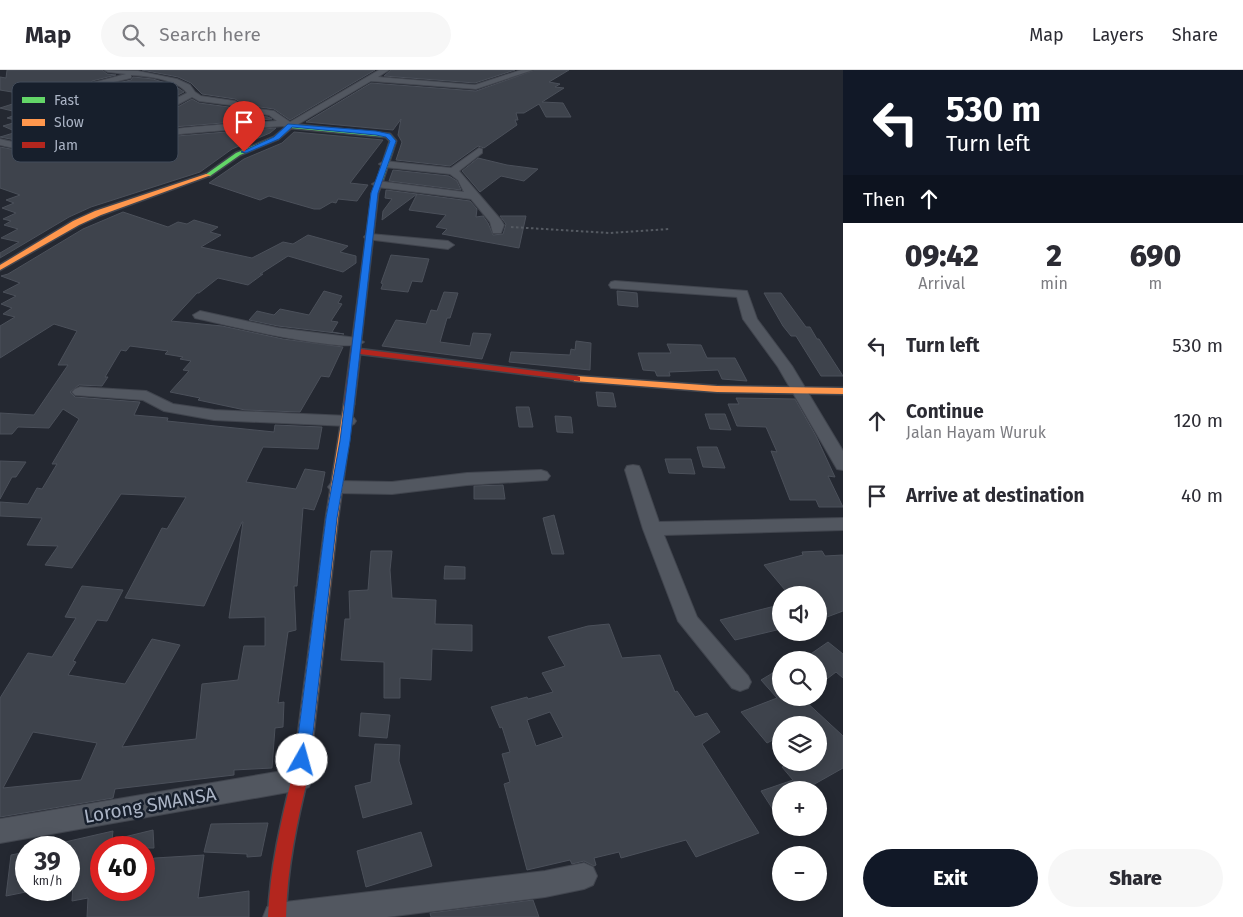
<!DOCTYPE html>
<meta charset="utf-8">
<style>
body{margin:0;font-family:"Fira Sans",sans-serif;background:#f7f7f7;color:#2b2b33;height:100vh;display:flex;flex-direction:column;font-size:19px;white-space:nowrap}
*{box-sizing:border-box;margin:0}
p{font-size:16px;color:#7c7c81}
.icon{flex:none;width:28px;height:28px;fill:none;stroke:currentColor;stroke-width:2;stroke-linecap:round;stroke-linejoin:round}
.map{position:relative;flex:1;overflow:hidden}
.panel{display:flex;flex-direction:column;background:#fff;width:400px}
.panel>*{flex:none}
.top-card{background:#111827;color:#fff;overflow:hidden}
.tools{position:absolute;left:772px;top:516px;display:grid;gap:10px}
.tools a{display:grid;place-items:center;width:55px;height:55px;border-radius:50%;background:#fff;box-shadow:0 2px 12px #0003;font-size:25px}
.speed{position:absolute;left:15px;top:766px;display:flex;gap:10px;font-size:25px;font-weight:700;text-align:center}
.speed>*{display:grid;place-content:center;width:65px;height:65px;border-radius:50%;background:#fff;box-shadow:0 2px 12px #0003;line-height:1}
.speed small{font-size:12px;font-weight:400}
.speed .limit{border:8px solid #d22;background:#fff;color:#111}
.pin{position:absolute;display:grid;place-items:center;width:42px;height:42px;color:#fff;margin:-51px -21px;border-radius:50% 50% 50% 0;rotate:-45deg;box-shadow:0 0 5px #0007}
.pin .icon{rotate:45deg}
.me{position:absolute;width:55px;margin:-28px;rotate:7deg;stroke-linejoin:round;filter:drop-shadow(0 0 4px #0008)}
.turn{display:flex;align-items:center;gap:18px;height:105px;padding:0 20px;font-size:22px}
.turn .icon{width:65px;height:65px;stroke-width:2.5}
.turn b{display:block;font-size:35px;line-height:42px}
.then{display:flex;align-items:center;height:48px;padding:0 20px;background:#0003;gap:10px;font-size:19px}
.eta{display:flex;justify-content:space-evenly;align-items:center;height:85px;text-align:center}
.eta b{font-size:30px;font-weight:800;line-height:35px}
.action{display:flex;gap:10px;margin-top:auto;padding:10px 20px}
.action a{flex:1;height:58px;border-radius:30px;background:#111827;color:#fff;font-size:20px;font-weight:800;line-height:58px;text-align:center}
.action a+a{background:#f7f7f7;color:#2b2b33}
ul{padding:0;list-style:none}
li{display:flex;align-items:center;gap:15px;height:75px;padding:0 20px}
li div{flex:1}
li b{display:block;font-size:19px}
li em{font-style:normal}
header{display:flex;align-items:center;gap:30px;box-sizing:border-box;height:70px;padding:0 25px;background:#fff;border-bottom:1px solid #e1e1e2}
header strong{font-size:24px}
nav{display:flex;gap:28px;margin-inline-start:auto;font-size:18px}
.search{width:350px;height:45px;background:#f7f7f7;display:flex;align-items:center;gap:12px;box-sizing:border-box;padding:0 18px;border-radius:28px;color:#7c7c81;font-size:19px}
main{display:flex;flex:1;min-height:0}
.map>svg:first-child{display:block}
</style>
<header>
<strong>Map</strong>
<div class="search"><svg class="icon" aria-label="search" viewBox="0 0 24 24"><circle cx="10" cy="10" r="6"/><path d="M15 15l6 6"/></svg>Search here</div>
<nav><a>Map</a><a>Layers</a><a>Share</a></nav>
</header>
<main>
<div class="map">
<svg width="843" height="847" viewBox="0 0 843 847">
<rect width="100%" height="100%" fill="#242831"/>
<!-- building -->
<path fill="#3e434c" stroke="#4b505a" fill-rule="evenodd" d="M 7,0 L 102,0 L 107,4 L 116,5 L 92,11 L 90,17 L 92,19 L 131,10 L 133,7 L 153,9 L 175,16 L 184,22 L 166,31 L 165,37 L 167,39 L 174,39 L 192,29 L 199,33 L 229,37 L 242,44 L 268,47 L 272,49 L 173,57 L 79,72 L 41,73 L 21,71 L 0,67 L 17,62 L 3,56 L 20,51 L 7,48 L 21,43 L 0,38 L 22,31 L 16,30 L 30,25 L 0,20 L 0,7 L 6,8 Z
M 142,0 L 375,0 L 290,50 L 274,39 L 245,35 L 235,29 L 202,24 L 191,13 L 178,7 Z
M 391,0 L 515,0 L 475,13 L 384,6 Z
M 535,0 L 569,0 L 549,12 L 560,14 L 555,17 L 564,18 L 542,32 L 563,33 L 571,47 L 546,47 L 539,34 L 524,43 L 516,43 L 518,50 L 515,50 L 517,55 L 484,78 L 478,76 L 450,96 L 396,90 L 402,72 L 398,65 L 401,49 L 393,60 L 306,52 L 371,13 L 476,21 Z
M 276,58 L 270,63 L 232,79 L 200,102 L 91,137 L 69,147 L 0,188 L 0,183 L 19,172 L 1,168 L 18,159 L 4,155 L 11,151 L 3,149 L 16,143 L 2,138 L 14,133 L 6,130 L 20,125 L 0,118 L 0,77 L 21,81 L 62,83 L 177,66 Z
M 294,62 L 383,70 L 350,113 L 368,115 L 357,131 L 338,129 L 336,133 L 332,132 L 320,139 L 314,139 L 269,126 L 260,130 L 209,113 L 244,89 L 282,73 Z
M 478,88 L 507,95 L 538,99 L 524,111 L 501,106 L 480,122 L 462,101 Z
M 393,100 L 449,106 L 457,111 L 461,120 L 389,111 Z
M 386,120 L 417,124 L 382,150 L 383,141 L 392,129 L 385,128 Z
M 417,124 L 470,131 L 477,139 L 476,147 L 483,146 L 488,153 L 493,165 L 503,164 L 506,154 L 500,146 L 526,146 L 519,178 L 442,164 L 447,159 L 436,157 L 446,145 L 409,140 Z
M 123,142 L 168,157 L 178,152 L 187,154 L 194,150 L 218,157 L 210,162 L 221,165 L 201,177 L 252,188 L 283,172 L 293,174 L 308,165 L 348,176 L 340,182 L 356,186 L 356,193 L 343,202 L 288,186 L 260,204 L 263,204 L 248,215 L 218,208 L 199,223 L 197,223 L 171,251 L 222,256 L 283,269 L 343,277 L 329,307 L 321,306 L 300,342 L 245,340 L 198,330 L 200,328 L 170,322 L 189,301 L 183,300 L 191,291 L 180,289 L 183,287 L 165,284 L 168,281 L 130,276 L 126,281 L 121,280 L 105,307 L 108,307 L 102,316 L 79,315 L 70,322 L 75,327 L 140,332 L 134,345 L 168,348 L 167,351 L 274,362 L 275,355 L 322,357 L 318,379 L 263,377 L 246,412 L 296,419 L 305,399 L 325,402 L 321,422 L 314,440 L 303,438 L 297,516 L 294,516 L 296,560 L 288,562 L 278,633 L 284,632 L 283,657 L 275,658 L 272,698 L 234,700 L 234,705 L 115,719 L 113,728 L 0,747 L 0,628 L 28,583 L 52,587 L 76,548 L 65,547 L 82,516 L 123,520 L 107,551 L 97,550 L 73,591 L 76,592 L 68,605 L 125,614 L 152,569 L 180,575 L 122,677 L 196,669 L 202,614 L 238,610 L 244,576 L 265,576 L 265,547 L 229,548 L 243,452 L 242,452 L 204,536 L 125,528 L 162,458 L 167,459 L 186,427 L 121,424 L 72,498 L 45,495 L 58,476 L 27,475 L 42,448 L 0,446 L 0,432 L 28,434 L 37,418 L 42,419 L 57,394 L 52,394 L 79,349 L 63,339 L 49,358 L 18,357 L 12,364 L 0,364 L 0,343 L 34,345 L 68,295 L 58,295 L 77,261 L 54,254 L 0,288 L 0,256 L 15,247 L 3,244 L 12,238 L 1,234 L 16,226 L 3,222 L 20,213 L 1,206 L 8,204 L 83,159 ZM 33,662 L 97,673 L 81,710 L 3,718 Z
M 391,185 L 429,189 L 422,212 L 412,211 L 408,222 L 381,219 L 383,214 L 381,213 Z
M 324,221 L 342,226 L 338,233 L 342,234 L 331,251 L 338,252 L 332,262 L 344,264 L 278,256 L 249,250 L 257,241 L 274,245 L 280,239 L 309,245 Z
M 617,221 L 637,223 L 638,237 L 618,235 Z
M 444,222 L 458,223 L 450,248 L 447,248 L 440,272 L 470,276 L 473,263 L 491,264 L 482,289 L 382,276 L 396,250 L 426,254 L 431,240 L 437,241 Z
M 764,223 L 781,223 L 806,257 L 810,257 L 817,269 L 819,269 L 843,306 L 821,306 L 796,266 L 791,266 L 783,256 Z
M 576,271 L 591,273 L 590,300 L 509,292 L 511,282 L 570,285 L 571,279 L 575,280 Z
M 667,274 L 701,275 L 707,288 L 735,288 L 747,311 L 722,309 L 718,300 L 669,302 L 670,306 L 657,306 L 655,301 L 643,300 L 638,283 L 671,283 Z
M 596,322 L 613,323 L 616,337 L 598,336 Z
M 736,328 L 795,329 L 816,366 L 835,407 L 828,406 L 843,437 L 819,437 L 816,430 L 790,430 L 771,381 L 777,382 L 766,357 L 737,356 L 728,334 L 739,334 Z
M 516,337 L 529,337 L 533,357 L 519,357 Z
M 705,344 L 725,344 L 731,360 L 710,359 Z
M 555,346 L 571,347 L 573,363 L 557,362 Z
M 697,377 L 717,377 L 725,398 L 703,397 Z
M 665,389 L 691,389 L 695,404 L 669,403 Z
M 0,391 L 26,392 L 16,407 L 12,407 L 0,429 Z
M 503,415 L 505,429 L 474,429 L 474,416 Z
M 554,445 L 564,484 L 552,484 L 543,448 Z
M 371,481 L 392,481 L 390,500 L 392,528 L 436,530 L 435,554 L 472,555 L 472,581 L 432,579 L 431,610 L 400,608 L 400,628 L 384,628 L 384,592 L 341,590 L 345,549 L 350,549 L 349,521 L 368,520 Z
M 822,481 L 825,486 L 843,485 L 843,541 L 819,550 L 819,525 L 800,525 L 797,516 L 785,520 L 764,495 L 803,485 L 802,482 Z
M 445,496 L 465,497 L 465,509 L 444,509 Z
M 775,536 L 781,545 L 781,559 L 735,570 L 720,550 Z
M 609,554 L 622,588 L 660,585 L 675,622 L 677,621 L 695,647 L 707,643 L 720,662 L 702,674 L 759,763 L 696,787 L 686,770 L 621,788 L 619,782 L 594,788 L 596,795 L 594,796 L 584,791 L 572,794 L 570,790 L 527,800 L 504,714 L 510,712 L 502,684 L 510,682 L 502,657 L 500,658 L 491,637 L 527,627 L 528,629 L 553,622 L 542,603 L 565,596 L 548,567 L 588,556 ZM 550,642 L 563,667 L 536,676 L 527,650 Z
M 828,572 L 843,584 L 843,608 L 836,602 L 819,615 L 819,590 L 802,590 Z
M 781,598 L 781,628 L 802,628 L 843,666 L 843,698 L 804,720 L 781,720 L 781,752 L 761,721 L 793,710 L 782,697 L 791,692 L 819,692 L 819,655 L 781,655 L 781,666 L 767,673 L 741,642 L 777,628 L 761,610 Z
M 361,643 L 390,645 L 387,668 L 359,666 Z
M 375,674 L 400,675 L 399,691 L 412,734 L 363,748 L 355,716 L 371,712 Z
M 268,753 L 261,786 L 247,787 L 247,784 L 204,782 L 211,754 Z
M 153,760 L 154,778 L 101,778 L 101,820 L 144,820 L 144,791 L 155,788 L 204,785 L 198,828 L 249,821 L 249,847 L 87,847 L 88,828 L 72,831 L 75,778 L 66,778 L 65,772 L 113,761 L 112,770 Z
M 421,762 L 432,796 L 366,817 L 357,781 Z
M 26,782 L 26,822 L 6,826 L 11,785 Z
M 533,830 L 539,847 L 431,847 L 430,843 Z"/>
<g fill="none" stroke-linecap="round" stroke-linejoin="round">
<!-- street casing -->
<g stroke="#41454e" stroke-width="2">
<path id="street" d="M 104,0 L 138,1 L 177,9 L 190,15 L 195,22 L 201,26 L 235,31 L 244,37 L 274,41 L 290,52 L 379,0 L 389,0 L 378,7 L 475,15 L 521,0 L 533,0 L 476,19 L 371,11 L 290,59 L 283,56 C 243,59 202,61 162,66 C 105,74 58,90 0,75 L 0,69 C 58,84 101,70 159,61 C 198,55 237,54 277,51 L 269,45 L 242,42 L 230,35 L 199,31 L 192,27 L 173,37 L 167,37 L 167,33 L 187,23 C 177,9 147,6 131,5 L 131,8 L 92,17 L 92,13 L 126,4 L 108,2 Z
M 479,78 L 482,79 L 482,83 L 459,101 L 501,150 L 504,155 L 501,163 L 493,163 L 490,152 L 471,129 L 377,117 L 372,114 L 377,111 L 464,122 L 458,110 L 450,104 L 384,97 L 379,94 L 384,91 L 451,98 Z
M 370,164 L 448,171 L 454,175 L 448,179 L 366,169 L 364,167 L 366,165 Z
M 615,211 L 747,221 L 757,249 L 792,296 L 843,381 L 843,400 L 837,399 L 778,297 L 743,249 L 737,227 L 611,218 L 609,215 L 611,212 Z
M 200,241 L 278,258 L 357,268 L 364,272 C 353,286 217,253 195,248 L 193,245 Z
M 80,317 L 146,321 L 173,334 L 214,340 L 348,346 L 354,348 L 356,351 L 354,354 L 348,356 L 214,350 L 164,341 L 143,330 L 75,325 L 72,322 L 75,319 Z
M 633,395 L 639,396 L 641,400 L 659,452 L 843,448 L 843,460 L 664,465 L 697,547 L 748,606 L 751,612 L 748,618 L 740,621 L 732,618 L 678,551 L 643,459 L 625,400 L 627,396 Z
M 541,400 L 547,402 L 550,406 L 547,410 L 467,415 L 392,424 L 337,423 L 331,421 L 328,417 L 331,413 L 337,411 L 392,412 L 467,403 Z
M 300,698 L 309,701 L 312,709 L 309,717 L 300,720 L 0,773 L 0,749 Z
M 584,793 L 593,797 L 597,806 L 593,815 L 584,819 L 545,827 L 387,847 L 263,847 L 267,837 L 277,833 L 545,801 Z"/>
</g>
<!-- fast casing -->
<g stroke="#41454e" stroke-width="3">
<path id="fast" d="M 290,54 L 390,64 L 396,71 L 383,110 L 380,112 L 377,110 L 390,71 L 386,67 L 291,58 L 278,69 L 240,85 L 210,106 L 205,105 L 236,83 L 274,67 Z"/>
</g>
<!-- slow casing -->
<g stroke="#41454e" stroke-width="3">
<path id="slow" d="M 206,104 L 211,105 L 101,145 L 79,155 L 0,200 L 0,195 L 73,151 L 95,141 Z
M 577,306 L 717,316 L 843,318 L 843,324 L 717,322 L 574,311 L 574,307 Z
M 349,331 L 354,334 L 338,448 L 309,703 L 306,708 L 301,710 L 296,708 L 293,703 L 326,448 L 344,334 Z"/>
</g>
<!-- jam casing -->
<g stroke="#41454e" stroke-width="3">
<path id="jam" d="M 378,109 L 383,110 L 378,123 L 360,279 L 577,306 L 580,307 L 580,311 L 360,284 L 354,334 L 353,336 L 345,336 L 344,334 L 372,123 Z
M 301,696 L 306,698 L 309,703 C 297,751 287,798 286,847 L 268,847 C 270,798 281,751 293,703 L 296,698 Z"/>
</g>
<!-- path -->
<path stroke="#555a62" stroke-width="2" stroke-dasharray="2.5 2.5" stroke-linecap="butt" d="M 511,157 L 610,163 L 669,159"/>
<!-- street -->
<use href="#street" fill="#525760" fill-rule="evenodd"/>
<!-- fast -->
<use href="#fast" fill="#63d668" fill-rule="evenodd"/>
<!-- slow -->
<use href="#slow" fill="#ff974d" fill-rule="evenodd"/>
<!-- jam -->
<use href="#jam" fill="#b3261e" fill-rule="evenodd"/>
</g>
<!-- route -->
<path fill="#1a73e8" stroke="#114b97" d="M 288,54 L 376,61 L 390,64 L 396,71 L 378,123 L 350,371 L 337,448 L 310,690 L 308,695 L 302,697 L 297,695 L 295,690 L 326,448 L 340,371 L 371,123 L 390,71 L 386,67 L 376,65 L 292,57 L 279,69 L 246,83 L 241,82 L 274,67 Z"/>
<g text-anchor="middle" dominant-baseline="central" stroke-width="5" stroke-linejoin="round" paint-order="stroke">
<!-- near-street labels -->
<g font-size="19" fill="#abb4c5" stroke="#171f2c">
<text transform="translate(150 735) rotate(-10)">Lorong SMANSA</text>
</g>
</g>
<!-- legend -->
<rect x="12" y="12" width="166" height="80" rx="8" fill="#171f2c" stroke="#434c5a" stroke-width="1"/>
<rect x="22" y="27" width="23" height="6" fill="#63d668"/>
<rect x="22" y="49" width="23" height="7" fill="#ff974d"/>
<rect x="22" y="72" width="23" height="6" fill="#b3261e"/>
<g font-size="14" fill="#abb4c5">
<text x="54" y="35">Fast</text>
<text x="54" y="57">Slow</text>
<text x="54" y="80">Jam</text>
</g>
</svg>
<div class="tools">
<a><svg class="icon" aria-label="sound" viewBox="0 0 24 24"><path d="M4 9h4l5-4v14l-5-4H4zM17 9q2 3 0 6"/></svg></a>
<a><svg class="icon" aria-label="search" viewBox="0 0 24 24"><circle cx="10" cy="10" r="6"/><path d="M15 15l6 6"/></svg></a>
<a><svg class="icon" aria-label="layers" viewBox="0 0 24 24"><path d="M12 4l9 5-9 5-9-5zM3 14l9 5 9-5"/></svg></a>
<a>+</a>
<a>−</a>
</div>
<div class="speed"><div>39<small>km/h</small></div><div class="limit">40</div></div>
<div class="pin" style="left:244px;top:82px;background:#d93025"><svg class="icon" aria-label="arrive" viewBox="0 0 24 24"><path d="M6 21V4h12l-3 4 3 4H6"/></svg></div>
<svg class="me" style="left:302px;top:690px" viewBox="-20 -20 40 40"><circle r="19" fill="#fff"/><path d="M0-13L10 11 0 6-10 11z" fill="#1a73e8"/></svg>
</div>
<section class="panel">
<div class="top-card">
<div class="turn"><svg class="icon" aria-label="left" viewBox="0 0 24 24"><path d="M17 20v-9H6M10 6l-5 5 5 5"/></svg><div><b>530 m</b>Turn left</div></div>
<div class="then">Then<svg class="icon" aria-label="ahead" viewBox="0 0 24 24"><path d="M12 20V5M6 11l6-6 6 6"/></svg></div>
</div>
<div class="eta">
<div><b>09:42</b><p>Arrival</p></div>
<div><b>2</b><p>min</p></div>
<div><b>690</b><p>m</p></div>
</div>
<ul>
<li><svg class="icon" aria-label="left" viewBox="0 0 24 24"><path d="M17 20v-9H6M10 6l-5 5 5 5"/></svg><div><b>Turn left</b></div><em>530 m</em></li>
<li><svg class="icon" aria-label="ahead" viewBox="0 0 24 24"><path d="M12 20V5M6 11l6-6 6 6"/></svg><div><b>Continue</b><p>Jalan Hayam Wuruk</p></div><em>120 m</em></li>
<li><svg class="icon" aria-label="arrive" viewBox="0 0 24 24"><path d="M6 21V4h12l-3 4 3 4H6"/></svg><div><b>Arrive at destination</b></div><em>40 m</em></li>
</ul>
<div class="action"><a>Exit</a><a>Share</a></div>
</section>
</main>
